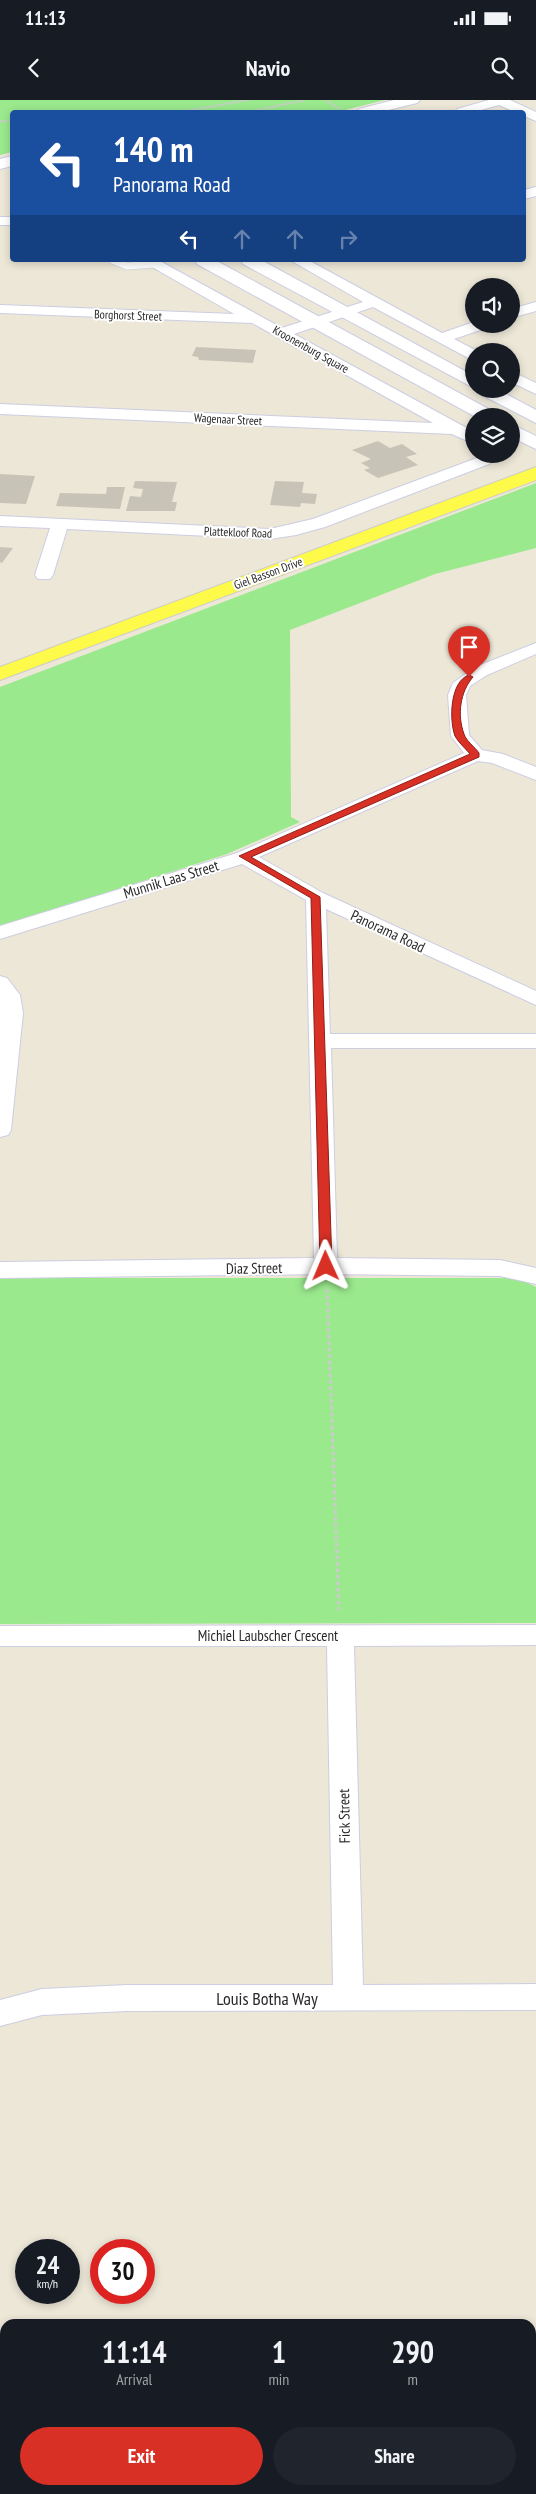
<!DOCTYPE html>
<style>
body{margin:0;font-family:"PT Sans Narrow",sans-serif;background:#20242c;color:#f1f3f6;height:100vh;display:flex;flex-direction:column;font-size:19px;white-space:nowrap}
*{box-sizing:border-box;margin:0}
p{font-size:16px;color:#9ea1a6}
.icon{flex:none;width:28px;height:28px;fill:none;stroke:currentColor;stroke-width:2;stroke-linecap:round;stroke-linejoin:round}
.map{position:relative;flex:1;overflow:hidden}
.sheet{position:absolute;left:0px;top:2219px;width:536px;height:176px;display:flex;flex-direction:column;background:#171b24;border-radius:15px 15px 0 0;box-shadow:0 2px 8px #0003}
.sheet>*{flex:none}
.guide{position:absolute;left:10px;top:10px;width:516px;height:152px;border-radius:5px;box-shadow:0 2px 8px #0003;background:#1a4fa0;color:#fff;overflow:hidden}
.controls{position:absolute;left:465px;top:178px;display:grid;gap:10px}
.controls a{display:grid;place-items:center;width:55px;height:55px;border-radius:50%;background:#171b24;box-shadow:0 2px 8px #0003;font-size:25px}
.speed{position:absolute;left:15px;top:2139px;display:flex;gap:10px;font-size:25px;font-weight:700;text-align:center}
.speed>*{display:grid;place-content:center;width:65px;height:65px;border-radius:50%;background:#171b24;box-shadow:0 2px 8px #0003;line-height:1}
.speed small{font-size:12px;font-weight:400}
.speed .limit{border:8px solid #d22;background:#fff;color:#111}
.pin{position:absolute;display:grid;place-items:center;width:42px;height:42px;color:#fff;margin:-51px -21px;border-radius:50% 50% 50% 0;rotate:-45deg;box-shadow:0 0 5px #0007}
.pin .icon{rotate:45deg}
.me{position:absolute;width:55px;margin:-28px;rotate:359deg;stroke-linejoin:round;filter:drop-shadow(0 0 4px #0008)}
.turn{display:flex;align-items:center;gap:18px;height:105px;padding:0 20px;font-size:22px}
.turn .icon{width:65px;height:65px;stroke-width:2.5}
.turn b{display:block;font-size:35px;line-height:42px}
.lanes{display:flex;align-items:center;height:48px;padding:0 20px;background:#0003;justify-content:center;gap:25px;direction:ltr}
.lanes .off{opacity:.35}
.eta{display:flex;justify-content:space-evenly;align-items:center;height:85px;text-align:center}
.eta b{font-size:30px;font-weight:700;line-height:35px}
.cta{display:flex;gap:10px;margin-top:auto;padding:10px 20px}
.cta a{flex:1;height:58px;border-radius:30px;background:#d93025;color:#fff;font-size:20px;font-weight:700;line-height:58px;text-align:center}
.cta a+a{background:#20242c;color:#f1f3f6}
.status{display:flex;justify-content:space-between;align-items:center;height:35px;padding:0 25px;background:#171b24;direction:ltr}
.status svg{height:14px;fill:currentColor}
header{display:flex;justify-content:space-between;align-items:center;height:65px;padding:0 20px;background:#171b24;font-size:22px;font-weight:700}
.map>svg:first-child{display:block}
</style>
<div class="status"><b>11:13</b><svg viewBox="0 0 49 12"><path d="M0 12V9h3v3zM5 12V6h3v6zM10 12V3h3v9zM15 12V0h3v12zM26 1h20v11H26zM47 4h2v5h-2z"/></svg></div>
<header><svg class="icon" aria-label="back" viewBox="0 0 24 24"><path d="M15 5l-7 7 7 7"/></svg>Navio<svg class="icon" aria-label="search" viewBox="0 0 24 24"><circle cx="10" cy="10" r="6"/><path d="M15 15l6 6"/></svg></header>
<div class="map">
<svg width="536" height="2394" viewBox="0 0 536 2394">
<rect width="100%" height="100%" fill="#ece7d7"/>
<!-- green -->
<path fill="#9ae98d" d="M 0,0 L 385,0 L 337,12 L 12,12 L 12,52 L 0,55 Z
M 536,383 L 536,448 L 435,474 L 290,530 L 291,717 L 300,722 L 227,754 L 0,827 L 0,587 Z
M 0,1178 L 508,1178 L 520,1179 L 536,1187 L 536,1523 L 0,1524 Z"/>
<!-- building -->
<path fill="#c7c4b7" d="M 196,247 L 256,250 L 253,263 L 199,260 L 198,257 L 192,256 Z
M 378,341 L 390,348 L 402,344 L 417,354 L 406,357 L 418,365 L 378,378 L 364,370 L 370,368 L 361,363 L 371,359 L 352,350 Z
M 0,374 L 35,376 L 26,404 L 0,403 Z
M 135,381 L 177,382 L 172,402 L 177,402 L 175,411 L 126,411 L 130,396 L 141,397 L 143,389 L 133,388 Z
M 275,381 L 304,382 L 302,393 L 317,394 L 315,404 L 301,403 L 300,407 L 270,405 Z
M 107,387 L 125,387 L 120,409 L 56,406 L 60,393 L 106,394 Z
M 0,447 L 13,448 L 2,463 L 0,462 Z"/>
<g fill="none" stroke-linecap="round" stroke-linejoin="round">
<!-- lane casing -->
<g stroke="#cdcde3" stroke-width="8">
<path id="lane" d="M 112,160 L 127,166 L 154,164"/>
</g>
<!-- street casing -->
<g stroke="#cdcde3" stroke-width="2">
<path id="street" d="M 489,0 L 510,0 L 536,12 L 536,21 L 524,16 L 524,12 L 515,12 L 499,5 L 474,12 L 455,12 L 457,9 Z
M 536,87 L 536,96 L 524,99 L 524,90 Z
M 0,117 L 12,117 L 12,125 L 0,125 Z
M 140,160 L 158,160 L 282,228 L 363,202 L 290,160 L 308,160 L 442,233 L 474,222 L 491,224 L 489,227 L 454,239 L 477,251 L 474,251 L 474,261 L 373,207 L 294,234 L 474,332 L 474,344 L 452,334 L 0,314 L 0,304 L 433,323 L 252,223 L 0,213 L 0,205 L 234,214 Z
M 536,202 L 536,211 L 511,218 L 511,209 Z
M 511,271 L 536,283 L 536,294 L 511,282 Z
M 482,354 L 499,354 L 489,364 L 325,427 L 296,435 L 270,439 L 67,429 L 53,475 L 50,479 L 38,479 L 35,475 L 50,428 L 0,426 L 0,416 L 270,429 L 313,419 L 477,358 Z
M 536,543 L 536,554 L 487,575 L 470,586 L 466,595 L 469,635 L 482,650 L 503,654 L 536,667 L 536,680 L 492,663 L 478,661 L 259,757 L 323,793 L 536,891 L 536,905 L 326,809 L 330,934 L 536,934 L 536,948 L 331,948 L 337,1158 L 500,1160 L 536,1168 L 536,1184 L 500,1176 L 326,1174 L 0,1178 L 0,1162 L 314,1158 L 306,800 L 242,764 L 0,839 L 0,826 L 237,753 L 464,653 L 451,636 L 448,595 L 453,583 L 475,567 Z
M 0,876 L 7,878 L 20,895 L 23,913 L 11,1030 L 8,1035 L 0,1037 Z
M 536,1525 L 536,1545 L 354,1546 L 363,1885 L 536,1884 L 536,1910 L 127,1911 L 42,1915 L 0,1926 L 0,1900 L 42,1889 L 127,1885 L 333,1885 L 327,1546 L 0,1546 L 0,1526 Z
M 531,2323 L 536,2323 L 536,2357 L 531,2357 Z
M 5,2365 L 5,2390 L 19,2390 L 17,2394 L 0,2394 L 0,2367 Z
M 347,2390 L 381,2390 L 382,2394 L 348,2394 Z"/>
</g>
<!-- secondary casing -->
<g stroke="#cdcde3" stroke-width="2">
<path id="secondary" d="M 394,0 L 420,0 L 417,3 L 380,12 L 356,12 L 359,9 Z
M 12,56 L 12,66 L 0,69 L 0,59 Z
M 195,160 L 215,160 L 494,312 L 496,316 L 474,316 L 197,164 Z
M 241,160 L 261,160 L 474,276 L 474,288 L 243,164 Z
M 475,289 L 497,289 L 536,310 L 536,323 L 478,293 Z
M 511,324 L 536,336 L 536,349 L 511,337 Z"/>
</g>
<!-- primary casing -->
<g stroke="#cbcbcb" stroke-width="2">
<path id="primary" d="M 536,367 L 536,380 L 0,580 L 0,567 Z"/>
</g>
<!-- path-far1 -->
<path stroke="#cbcbcb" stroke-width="2" stroke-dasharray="2.5 1" stroke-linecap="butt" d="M 325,0 L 343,11
M 180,12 L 248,0
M 248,12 L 305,0
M 0,22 L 12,20"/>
<!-- path -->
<path stroke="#cbcbcb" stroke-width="3" stroke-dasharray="4 2.5" stroke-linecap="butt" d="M 327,1189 L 339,1510"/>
<!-- lane -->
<use href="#lane" stroke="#fff" stroke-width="7"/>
<!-- street -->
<use href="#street" fill="#fff" fill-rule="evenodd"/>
<!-- secondary -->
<use href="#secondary" fill="#fff" fill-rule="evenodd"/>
<!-- primary -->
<use href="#primary" fill="#fefa4a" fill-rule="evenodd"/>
</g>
<!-- route -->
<path fill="#d93025" stroke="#8d1f18" d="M 469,575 L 473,577 C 460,592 457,615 464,634 C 466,641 475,647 479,653 L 479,657 L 251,757 L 320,797 L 332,1166 L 326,1170 L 320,1166 L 311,798 L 239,756 L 470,654 C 466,649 458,642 455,636 C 449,620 450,581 469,575 Z"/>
<g text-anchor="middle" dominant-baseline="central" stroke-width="4" stroke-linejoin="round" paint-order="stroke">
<!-- far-street labels -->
<g font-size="12" fill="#282828" stroke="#fff">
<text transform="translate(128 215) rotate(2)">Borghorst Street</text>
<text transform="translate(311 249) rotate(29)">Kroonenburg Square</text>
<text transform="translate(228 319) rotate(3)">Wagenaar Street</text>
<text transform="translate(238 432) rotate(2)">Plattekloof Road</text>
<text transform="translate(268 473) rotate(-20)">Giel Basson Drive</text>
</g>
<!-- street labels -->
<g font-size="15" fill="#282828" stroke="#fff">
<text transform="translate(171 779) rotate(-17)">Munnik Laas Street</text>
<text transform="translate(388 831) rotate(25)">Panorama Road</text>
<text transform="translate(254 1168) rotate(-1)">Diaz Street</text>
<text x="268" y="1535">Michiel Laubscher Crescent</text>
<text transform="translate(344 1716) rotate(-91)">Fick Street</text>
</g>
<!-- near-street labels -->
<g font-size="18" fill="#282828" stroke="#fff">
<text x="267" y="1898">Louis Botha Way</text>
</g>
</g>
</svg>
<div class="controls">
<a><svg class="icon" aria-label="sound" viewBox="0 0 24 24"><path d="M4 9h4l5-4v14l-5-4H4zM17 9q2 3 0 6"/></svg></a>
<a><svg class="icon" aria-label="search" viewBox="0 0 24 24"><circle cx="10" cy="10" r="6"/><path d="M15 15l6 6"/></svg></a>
<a><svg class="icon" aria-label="layers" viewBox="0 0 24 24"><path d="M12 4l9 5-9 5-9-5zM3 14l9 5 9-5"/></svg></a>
</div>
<div class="speed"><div>24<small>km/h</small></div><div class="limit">30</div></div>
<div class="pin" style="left:469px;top:577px;background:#d93025"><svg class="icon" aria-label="arrive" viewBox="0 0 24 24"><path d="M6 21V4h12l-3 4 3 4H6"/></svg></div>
<svg class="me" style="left:326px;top:1166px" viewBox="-20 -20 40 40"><path d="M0-17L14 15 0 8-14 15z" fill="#d93025" stroke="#fff" stroke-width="4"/></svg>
<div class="guide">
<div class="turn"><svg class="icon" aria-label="left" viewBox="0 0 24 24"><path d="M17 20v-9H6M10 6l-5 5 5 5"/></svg><div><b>140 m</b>Panorama Road</div></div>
<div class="lanes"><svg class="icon" aria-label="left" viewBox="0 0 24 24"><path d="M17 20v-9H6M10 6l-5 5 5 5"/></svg><svg class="icon off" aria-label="ahead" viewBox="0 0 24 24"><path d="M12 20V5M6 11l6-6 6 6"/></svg><svg class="icon off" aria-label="ahead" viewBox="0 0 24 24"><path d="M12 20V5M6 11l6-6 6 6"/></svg><svg class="icon off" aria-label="right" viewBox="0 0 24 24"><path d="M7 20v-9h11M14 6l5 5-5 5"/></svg></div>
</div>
<section class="sheet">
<div class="eta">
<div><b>11:14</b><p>Arrival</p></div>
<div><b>1</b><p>min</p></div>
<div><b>290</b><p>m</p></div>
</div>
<div class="cta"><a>Exit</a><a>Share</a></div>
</section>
</div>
